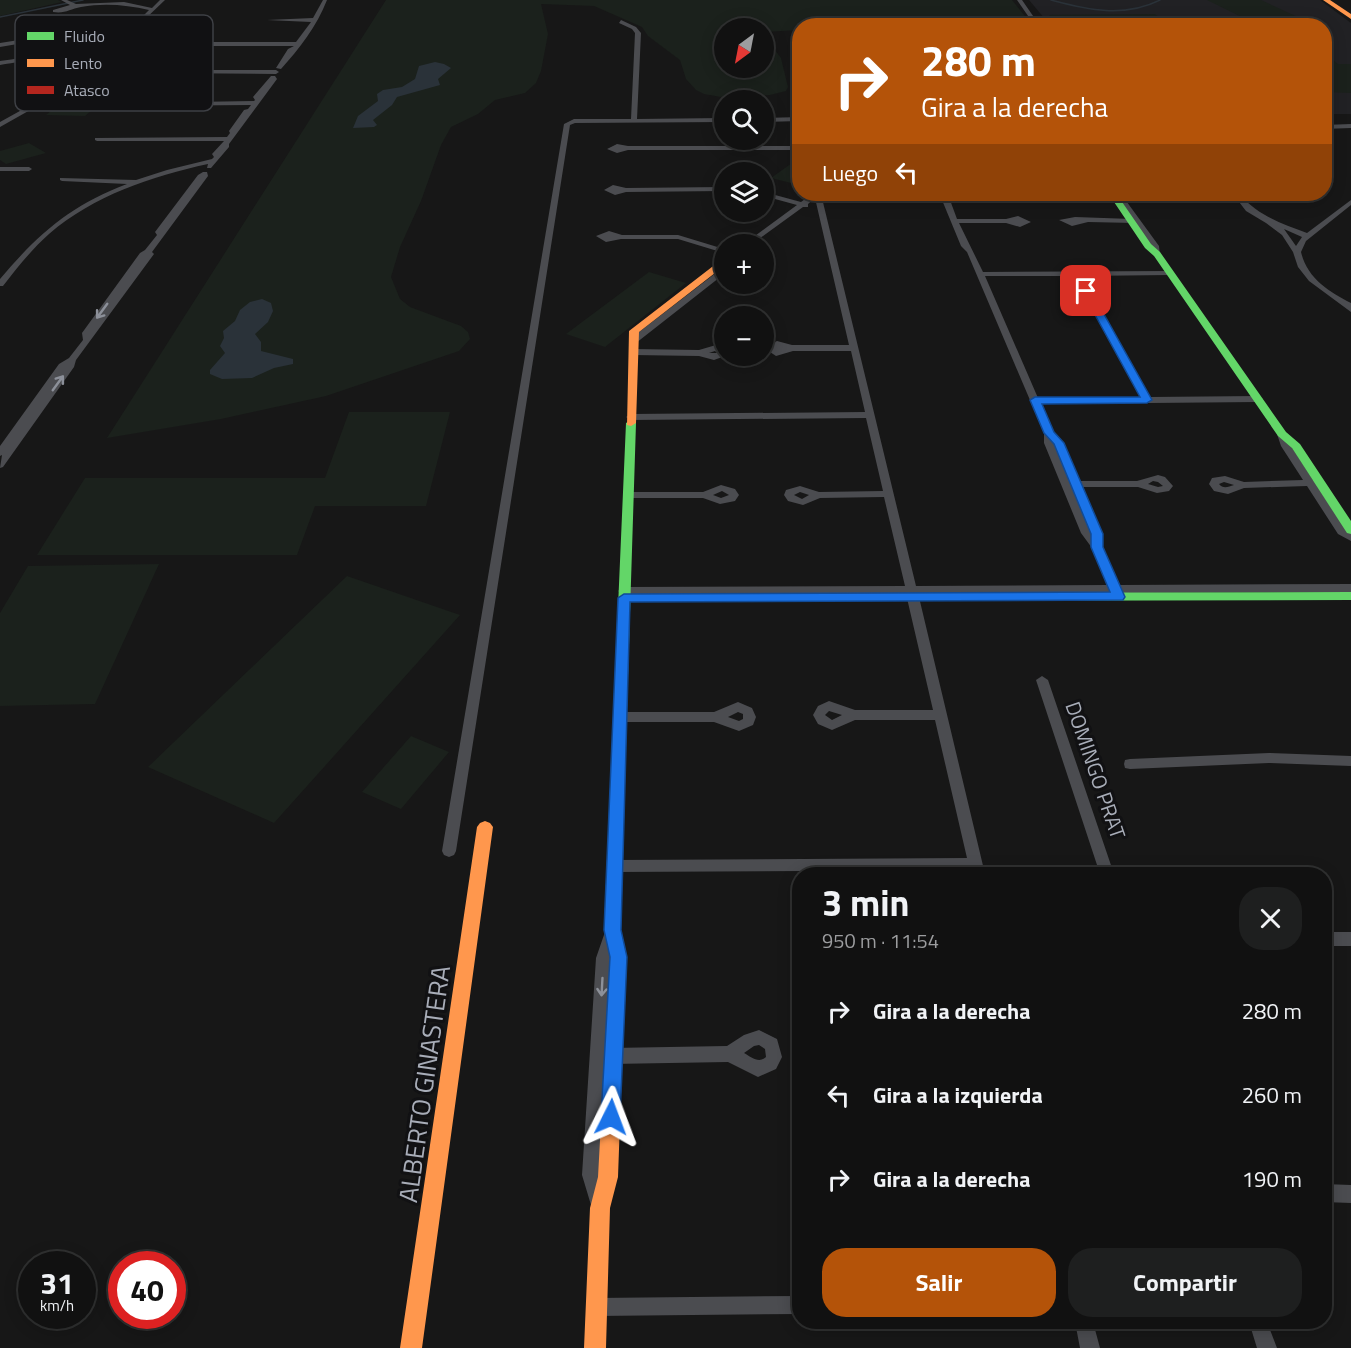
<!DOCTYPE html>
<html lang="es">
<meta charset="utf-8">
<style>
body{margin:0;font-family:"Titillium Web",sans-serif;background:#1e1f1f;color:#f1f3f6;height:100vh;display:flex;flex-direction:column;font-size:22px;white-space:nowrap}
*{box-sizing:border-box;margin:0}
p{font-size:20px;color:#9c9d9f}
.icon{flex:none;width:33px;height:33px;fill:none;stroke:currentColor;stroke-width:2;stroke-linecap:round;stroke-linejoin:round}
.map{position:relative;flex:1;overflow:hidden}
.drawer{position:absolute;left:792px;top:867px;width:540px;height:462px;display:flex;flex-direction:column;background:#111;border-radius:24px;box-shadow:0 3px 15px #0003,0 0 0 2px #303131}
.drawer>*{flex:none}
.banner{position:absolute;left:792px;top:18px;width:540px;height:183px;border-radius:24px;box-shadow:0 3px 15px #0003,0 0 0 2px #303131;background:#b45309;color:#fff;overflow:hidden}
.needle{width:39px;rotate:212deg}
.tools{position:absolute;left:714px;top:18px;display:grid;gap:12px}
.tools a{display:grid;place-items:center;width:60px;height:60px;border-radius:50%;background:#111;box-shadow:0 3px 15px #0003,0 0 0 2px #303131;font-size:30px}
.speed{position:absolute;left:18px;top:1251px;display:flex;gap:12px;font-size:30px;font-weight:700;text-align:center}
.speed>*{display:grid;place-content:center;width:78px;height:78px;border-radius:50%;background:#111;box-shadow:0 3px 15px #0003,0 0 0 2px #303131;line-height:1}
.speed small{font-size:15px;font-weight:400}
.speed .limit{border:9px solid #d22;background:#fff;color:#111}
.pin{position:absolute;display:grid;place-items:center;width:51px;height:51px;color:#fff;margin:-26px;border-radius:12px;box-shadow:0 3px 9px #0006}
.me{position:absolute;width:66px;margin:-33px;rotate:3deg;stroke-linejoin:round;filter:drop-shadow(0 0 4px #0008)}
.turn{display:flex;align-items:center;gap:21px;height:126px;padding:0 30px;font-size:27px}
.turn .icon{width:78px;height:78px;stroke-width:2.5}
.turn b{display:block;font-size:42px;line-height:51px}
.then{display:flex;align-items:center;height:57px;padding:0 30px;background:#0003;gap:12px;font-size:22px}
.round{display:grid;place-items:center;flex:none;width:63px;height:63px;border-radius:24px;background:#1e1f1f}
.summary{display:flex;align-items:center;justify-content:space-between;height:102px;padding:0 30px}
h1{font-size:36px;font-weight:700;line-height:45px}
.button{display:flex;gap:12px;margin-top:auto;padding:12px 30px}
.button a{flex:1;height:69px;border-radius:24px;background:#b45309;color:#fff;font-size:24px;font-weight:700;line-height:69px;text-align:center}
.button a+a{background:#1e1f1f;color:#f1f3f6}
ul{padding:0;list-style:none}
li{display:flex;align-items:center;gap:18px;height:84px;padding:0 30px}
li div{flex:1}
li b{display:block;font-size:22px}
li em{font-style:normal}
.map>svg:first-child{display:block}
</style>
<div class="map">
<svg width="1351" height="1348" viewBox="0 0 1351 1348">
<rect width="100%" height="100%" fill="#171717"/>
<!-- built -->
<path fill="#212124" d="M 1029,0 L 1320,0 L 1351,23 L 1351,114 L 1325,114 L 1324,26 L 1050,25 Z"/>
<!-- green -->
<path fill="#1b211c" d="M 0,0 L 58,0 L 62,2 L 0,16 Z
M 386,0 L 1012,0 L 1033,26 L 800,26 L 799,30 L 764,32 L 764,28 L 724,28 L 724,68 L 764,68 L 764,36 L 781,58 L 788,87 L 786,91 L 770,95 L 727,98 L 704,94 L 696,90 L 686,79 L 680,60 L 648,36 L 642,27 L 594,6 L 541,4 L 548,34 L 541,71 L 536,83 L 525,93 L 495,100 L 478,114 L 451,127 L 441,145 L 421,201 L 400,247 L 391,277 L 400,299 L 410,307 L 461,326 L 468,332 L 470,339 L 459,351 L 326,396 L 221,419 L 107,438 Z
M 1207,0 L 1261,0 L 1315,25 L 1258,25 Z
M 1155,14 L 1167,25 L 1059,25 L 1049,15 Z
M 1325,59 L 1333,60 L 1338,64 L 1351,64 L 1351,93 L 1325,92 Z
M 73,93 L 111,94 L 85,116 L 46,115 Z
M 29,143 L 46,153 L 6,164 L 0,160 L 0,151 Z
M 799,158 L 799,185 L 771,178 Z
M 649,272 L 686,283 L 605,347 L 566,334 Z
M 349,412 L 450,412 L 426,506 L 315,506 L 297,555 L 37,555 L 85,478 L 325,478 Z
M 159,564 L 95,704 L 0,706 L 0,613 L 28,566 Z
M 347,576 L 460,615 L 274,823 L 148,767 Z
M 411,736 L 449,752 L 401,809 L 362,792 Z"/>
<!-- water -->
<path fill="#2a3239" d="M 435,62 L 444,64 L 451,68 L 438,79 L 440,85 L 397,97 L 392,105 L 373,120 L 377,125 L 374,127 L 353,128 L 358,116 L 378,101 L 377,94 L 383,90 L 402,87 L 415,79 L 419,66 Z
M 262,299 L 271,303 L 273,311 L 268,322 L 255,334 L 261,342 L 261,351 L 293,359 L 293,364 L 274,368 L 252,378 L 222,379 L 210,374 L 210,370 L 225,353 L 220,346 L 224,338 L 223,331 L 235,321 L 240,310 L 250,302 Z"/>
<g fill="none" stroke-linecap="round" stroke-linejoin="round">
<!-- stream -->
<path stroke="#2a3239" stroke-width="1.5" d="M 1051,0 C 1088,10 1124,18 1160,0
M 0,17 L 83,0"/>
<!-- street -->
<path fill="#4b4c50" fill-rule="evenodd" d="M 61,0 L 67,0 L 76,4 L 124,2 L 152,8 L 160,0 L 165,0 L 78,83 L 0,127 L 0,122 L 74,81 L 85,71 C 63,52 26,61 0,65 L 0,61 C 27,58 65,48 88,68 L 134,24 L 0,47 L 0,43 L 138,21 L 149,10 C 127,5 104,3 81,7 C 70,9 65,14 53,12 L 53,10 L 70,5 Z
M 323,0 L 327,0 C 317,26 299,49 281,69 L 276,68 L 288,49 L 294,46 L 186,46 L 183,44 L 186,42 L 296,42 L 311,22 L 267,20 L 313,18 Z
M 1017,0 L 1022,0 L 1040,26 L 1035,26 Z
M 621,20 L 636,27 L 641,33 L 637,119 L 724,118 L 724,122 L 575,123 L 570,125 L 456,851 L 454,855 L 449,857 L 444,855 L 442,851 L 564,124 L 574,119 L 631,119 L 635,33 L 632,29 L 619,23 Z
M 158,70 L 276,70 L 279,72 L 276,74 L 156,73 Z
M 271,76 L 275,76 L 277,79 L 229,144 L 229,147 L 211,168 L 207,168 L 208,164 C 152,176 93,196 49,234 C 32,249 17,268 3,286 L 0,286 L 0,279 C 38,234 71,205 127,184 L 62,181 L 60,180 L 60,178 L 136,180 L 167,170 L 212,159 L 214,157 L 212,154 L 224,141 L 97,141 L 95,140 L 95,138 L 227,137 L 230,133 L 229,131 L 244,110 L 248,109 L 251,105 L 131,106 L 129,103 L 254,101 L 255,100 L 253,97 Z
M 800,117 L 800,121 L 764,122 L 764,118 Z
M 1351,124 L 1351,128 L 1324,129 L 1324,125 Z
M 617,144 L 628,146 L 800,146 L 800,150 L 628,150 L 617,153 L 607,149 Z
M 0,167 L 29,167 L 32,169 L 29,171 L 0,171 Z
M 203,172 L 207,172 L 208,176 L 152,252 L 154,254 L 76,360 L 74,367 L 3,467 L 0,468 L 2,455 L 0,456 L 0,446 L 59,364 L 69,358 L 83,340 L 82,333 L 140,253 L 145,250 L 157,235 L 155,232 L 198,175 Z
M 613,185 L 626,188 L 724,187 L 724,191 L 626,192 L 615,195 L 604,190 Z
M 764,192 L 801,202 L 812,194 L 821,194 L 916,586 L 1108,585 L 1092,548 L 1081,533 L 1044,443 L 1044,433 L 967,252 L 961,246 L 942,200 L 943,194 L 949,194 L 950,200 L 957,219 L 1006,219 L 1018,216 L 1031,222 L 1020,227 L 1006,223 L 959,223 L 983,272 L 1173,271 L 1173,275 L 1170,275 L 1081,276 L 1150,397 L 1258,396 L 1263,399 L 1258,402 L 1041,404 L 1053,432 L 1064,443 L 1080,481 L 1137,481 L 1158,475 L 1165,477 L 1173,486 L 1169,491 L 1157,493 L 1138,487 L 1082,487 L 1102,534 L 1102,547 L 1119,585 L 1351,584 L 1351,592 L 1122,593 L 1124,596 L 1118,600 L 1114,599 L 1111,593 L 918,593 L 985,874 L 971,874 L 970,870 L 614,872 L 609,870 L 607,866 L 609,862 L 614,860 L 967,858 L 935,720 L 855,720 L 832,730 L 818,724 L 813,715 L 818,706 L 829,701 L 855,710 L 933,710 L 906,594 L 624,595 L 618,591 L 624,587 L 905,586 L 884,497 L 820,498 L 803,505 L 788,501 L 784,495 L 786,490 L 800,486 L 819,492 L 883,491 L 866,418 L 631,420 L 626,417 L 631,414 L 865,412 L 851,351 L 793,351 L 776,356 L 764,348 L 777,341 L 792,345 L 849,345 L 815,198 L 808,204 L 808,207 L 803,207 L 752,244 L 744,244 L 797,205 L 764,196 ZM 985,276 L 1074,276 L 1141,397 L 1038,398 ZM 1153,481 L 1158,482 L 1163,486 L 1158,487 L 1148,484 ZM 800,492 L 809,495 L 802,499 L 794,495 ZM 829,711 L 842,715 L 832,720 L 825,715 Z
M 1113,194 L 1120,194 L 1124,198 L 1159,246 L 1160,256 L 1154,256 L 1151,246 L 1135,223 L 1088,222 L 1072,226 L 1059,220 L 1075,217 L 1132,219 Z
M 1233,194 L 1239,194 C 1259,216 1280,223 1307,233 L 1351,200 L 1351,205 L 1306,241 L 1301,252 C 1307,278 1329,292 1351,303 L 1351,312 L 1309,281 L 1298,267 L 1293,252 L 1282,235 L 1266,223 L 1246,211 ZM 1284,229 L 1302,237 L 1296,246 Z
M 609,231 L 622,235 L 678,235 L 724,249 L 724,253 L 678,239 L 621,239 L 606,242 L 596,236 Z
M 721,269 L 724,269 L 724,274 L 636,343 L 630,343 L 630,339 Z
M 716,345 L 724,350 L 725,356 L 714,360 L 699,356 L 633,355 L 629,352 L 633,349 L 699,350 ZM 715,351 L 717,353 L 709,353 Z
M 1282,431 L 1287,434 L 1291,446 L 1313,480 L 1320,480 L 1325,483 L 1317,486 L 1346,530 L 1351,533 L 1351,541 L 1338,534 L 1307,486 L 1244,488 L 1228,494 L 1214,491 L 1209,484 L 1212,478 L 1225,476 L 1244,482 L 1303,480 L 1281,446 L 1277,434 ZM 1224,482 L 1234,485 C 1228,487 1223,489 1219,484 Z
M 721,485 L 735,489 L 739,495 L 735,501 L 720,504 L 703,498 L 628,498 L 623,495 L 628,492 L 703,492 ZM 722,491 L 729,495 L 721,498 L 713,495 Z
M 1042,676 L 1048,680 L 1114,874 L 1100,874 L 1036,680 Z
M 738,702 L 752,708 L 756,717 L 753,725 L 739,731 L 714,722 L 620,722 L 616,720 L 614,717 L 616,714 L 620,712 L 714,712 ZM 738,712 L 743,714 L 743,719 L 739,721 L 728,717 Z
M 1269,753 L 1351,756 L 1351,766 L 1269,763 L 1130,769 L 1125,768 L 1124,764 L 1125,760 L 1130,759 Z
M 610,930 L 615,932 L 617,937 L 610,958 L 606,1050 L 611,1048 L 727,1046 L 744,1035 L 759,1030 L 777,1039 L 782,1057 L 776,1069 L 758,1077 L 728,1062 L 611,1064 L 605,1061 L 600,1175 L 606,1199 L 603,1205 L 597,1208 L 591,1205 L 582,1175 L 596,958 L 605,932 ZM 759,1045 L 765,1049 L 766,1057 C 759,1064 751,1057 744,1053 L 754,1046 Z
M 1324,932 L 1351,932 L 1351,946 L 1324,946 Z
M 1324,1184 L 1351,1185 L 1351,1203 L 1324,1202 Z
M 800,1296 L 800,1314 L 596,1316 L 589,1314 L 587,1307 L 589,1300 L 596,1298 Z
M 1075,1322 L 1093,1322 L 1100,1348 L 1080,1348 Z
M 1249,1322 L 1267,1322 L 1277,1348 L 1257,1348 Z"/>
<!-- fast -->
<path fill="#63d668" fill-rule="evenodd" d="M 1111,194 L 1119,194 L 1120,199 L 1151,244 L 1160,252 L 1286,432 L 1300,444 L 1351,521 L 1351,534 L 1347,533 L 1292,448 L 1278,436 L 1154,256 L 1145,248 L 1112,199 Z
M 631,420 L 636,423 L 620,930 L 622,937 L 620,942 L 614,944 L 608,942 L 604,930 L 626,423 Z
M 1351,592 L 1351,600 L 915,601 L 909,597 L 915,593 Z"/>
<!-- slow -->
<path fill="#ff974d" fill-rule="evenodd" d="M 1323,0 L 1330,0 L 1351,14 L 1351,19 Z
M 721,260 L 724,260 L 724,266 L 639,332 L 636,423 L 631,426 L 627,425 L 629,331 Z
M 485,821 L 490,823 L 493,827 L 422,1348 L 400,1348 L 477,827 L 480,823 Z
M 614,930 L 620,932 L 626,957 L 618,1177 L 610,1208 L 606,1348 L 584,1348 L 590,1208 L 598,1177 L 610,957 L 606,937 L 608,932 Z"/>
<!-- jam -->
<path fill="#b3261e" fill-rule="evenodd" d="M 915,593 L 919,594 L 921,597 L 919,600 L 624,602 L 618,598 L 624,594 Z"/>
</g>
<!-- one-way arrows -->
<defs><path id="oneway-shaft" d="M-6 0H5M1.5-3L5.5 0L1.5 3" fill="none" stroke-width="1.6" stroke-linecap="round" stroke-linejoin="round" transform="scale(1.5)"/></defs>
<g stroke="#8c9099">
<use href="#oneway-shaft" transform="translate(102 311) rotate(126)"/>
<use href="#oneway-shaft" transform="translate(58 383) rotate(-54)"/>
<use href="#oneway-shaft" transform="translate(602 987) rotate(93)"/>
</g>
<!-- route -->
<path fill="#1a73e8" stroke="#114b97" stroke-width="1.5" d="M 1083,290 L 1091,291 L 1152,400 L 1147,403 L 1042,404 L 1054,432 L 1064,443 L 1103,534 L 1103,547 L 1125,597 L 1123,600 L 630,602 L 621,930 L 627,957 L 620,1117 L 617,1123 L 611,1126 L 604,1123 L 601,1117 L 610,957 L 604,930 L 618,598 L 624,594 L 1110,592 L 1091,547 L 1091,534 L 1054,444 L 1044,433 L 1030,400 L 1035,397 L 1140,397 L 1082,291 Z"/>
<g text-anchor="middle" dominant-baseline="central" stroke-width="6" stroke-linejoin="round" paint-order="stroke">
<!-- street labels -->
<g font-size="21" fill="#a8adb8" stroke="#111113">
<text transform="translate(1096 770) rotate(71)">DOMINGO PRAT</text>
</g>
<!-- near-street labels -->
<g font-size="26" fill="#a8adb8" stroke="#111113">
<text transform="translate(424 1084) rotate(-82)">ALBERTO GINASTERA</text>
</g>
</g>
<!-- legend -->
<rect x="15" y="15" width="198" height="96" rx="9" fill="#111113" stroke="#3e4045" stroke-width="1.5"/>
<rect x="27" y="32" width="27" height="8" fill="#63d668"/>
<rect x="27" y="59" width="27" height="8" fill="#ff974d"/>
<rect x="27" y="86" width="27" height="8" fill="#b3261e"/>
<g font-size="16" fill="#a8adb8">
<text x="64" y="42">Fluido</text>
<text x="64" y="69">Lento</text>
<text x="64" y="96">Atasco</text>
</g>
</svg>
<div class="tools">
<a><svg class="needle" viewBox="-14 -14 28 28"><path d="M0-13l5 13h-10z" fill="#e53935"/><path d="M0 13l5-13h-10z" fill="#9c9d9f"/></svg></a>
<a><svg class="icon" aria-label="search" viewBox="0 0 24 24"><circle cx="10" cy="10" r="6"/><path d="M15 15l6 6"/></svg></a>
<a><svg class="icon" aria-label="layers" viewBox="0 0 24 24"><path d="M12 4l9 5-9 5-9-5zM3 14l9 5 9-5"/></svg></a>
<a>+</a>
<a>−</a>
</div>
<div class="speed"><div>31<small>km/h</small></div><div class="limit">40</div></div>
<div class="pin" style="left:1086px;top:291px;background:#d93025"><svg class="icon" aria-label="arrive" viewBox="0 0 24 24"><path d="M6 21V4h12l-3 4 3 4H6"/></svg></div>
<svg class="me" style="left:611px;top:1117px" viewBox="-20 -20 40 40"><path d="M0-17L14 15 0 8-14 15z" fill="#1a73e8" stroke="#fff" stroke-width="4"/></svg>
<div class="banner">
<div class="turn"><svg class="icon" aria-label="right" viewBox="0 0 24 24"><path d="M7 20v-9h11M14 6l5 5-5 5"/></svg><div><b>280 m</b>Gira a la derecha</div></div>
<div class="then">Luego<svg class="icon" aria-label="left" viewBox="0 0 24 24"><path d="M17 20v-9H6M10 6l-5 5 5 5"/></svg></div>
</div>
<section class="drawer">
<div class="summary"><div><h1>3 min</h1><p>950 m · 11:54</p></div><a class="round"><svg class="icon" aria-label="close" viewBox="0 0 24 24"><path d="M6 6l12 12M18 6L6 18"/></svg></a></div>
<ul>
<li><svg class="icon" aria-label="right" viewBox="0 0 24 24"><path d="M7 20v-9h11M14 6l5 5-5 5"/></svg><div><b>Gira a la derecha</b></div><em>280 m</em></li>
<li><svg class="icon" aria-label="left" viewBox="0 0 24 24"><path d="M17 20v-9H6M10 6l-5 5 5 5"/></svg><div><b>Gira a la izquierda</b></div><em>260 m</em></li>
<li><svg class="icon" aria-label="right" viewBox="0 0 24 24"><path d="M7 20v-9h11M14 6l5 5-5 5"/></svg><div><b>Gira a la derecha</b></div><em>190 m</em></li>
</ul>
<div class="button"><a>Salir</a><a>Compartir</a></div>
</section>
</div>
